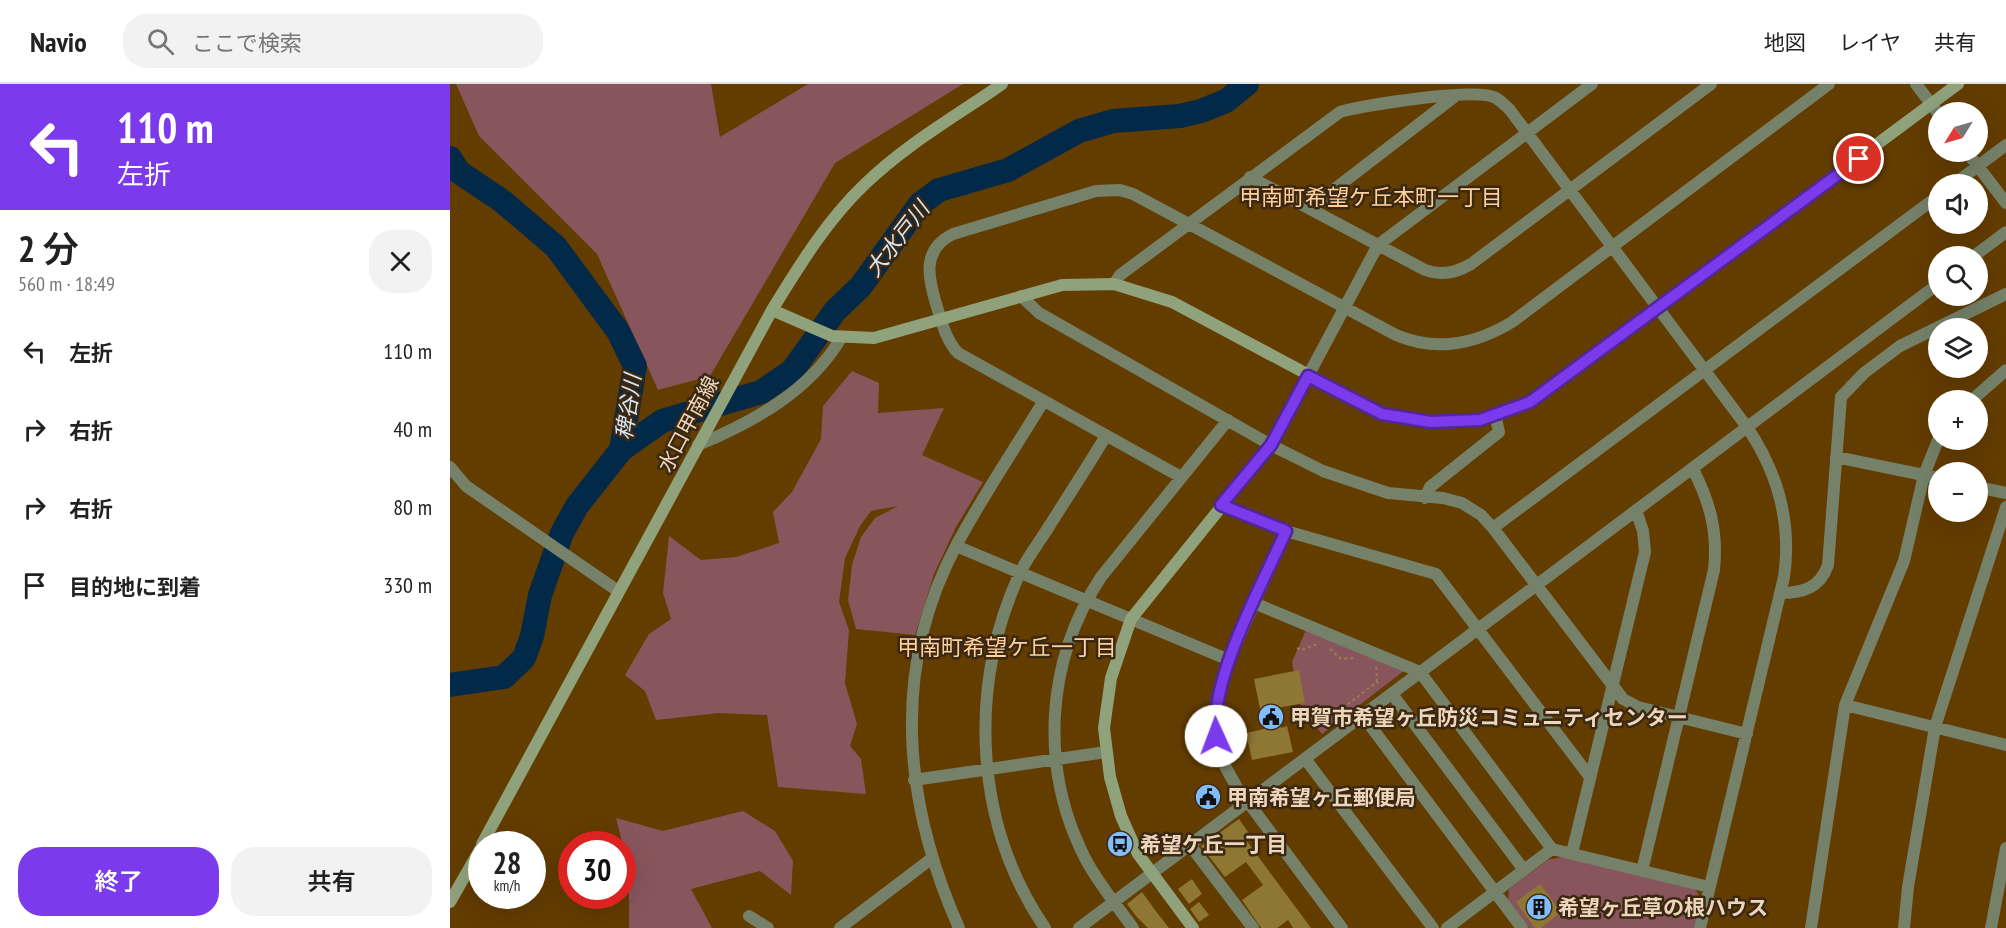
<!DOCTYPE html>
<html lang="ja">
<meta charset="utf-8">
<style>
body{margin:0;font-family:"PT Sans Narrow","Noto Sans JP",sans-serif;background:#f2f2f2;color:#222;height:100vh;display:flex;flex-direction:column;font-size:22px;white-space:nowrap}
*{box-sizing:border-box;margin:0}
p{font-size:20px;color:#767676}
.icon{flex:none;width:33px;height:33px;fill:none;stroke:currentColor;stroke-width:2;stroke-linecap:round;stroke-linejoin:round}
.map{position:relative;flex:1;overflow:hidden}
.drawer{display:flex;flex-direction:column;background:#fff;width:450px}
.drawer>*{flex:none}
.banner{background:#7c3aed;color:#fff;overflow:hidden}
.needle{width:39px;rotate:233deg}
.buttons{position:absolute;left:1478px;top:18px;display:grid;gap:12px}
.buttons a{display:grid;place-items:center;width:60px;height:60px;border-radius:50%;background:#fff;box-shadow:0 6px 24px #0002;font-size:30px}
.speed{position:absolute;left:18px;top:747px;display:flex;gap:12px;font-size:30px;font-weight:700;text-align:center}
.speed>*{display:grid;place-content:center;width:78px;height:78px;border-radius:50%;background:#fff;box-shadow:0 6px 24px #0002;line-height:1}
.speed small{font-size:15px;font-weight:400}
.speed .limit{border:9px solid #d22;background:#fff;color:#111}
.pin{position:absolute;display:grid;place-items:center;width:51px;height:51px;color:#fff;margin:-26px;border:3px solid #fff;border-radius:50%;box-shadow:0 2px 6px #0007}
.me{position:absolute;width:66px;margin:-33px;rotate:358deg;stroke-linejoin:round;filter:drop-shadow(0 0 4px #0008)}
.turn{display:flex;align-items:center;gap:21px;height:126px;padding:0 18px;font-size:27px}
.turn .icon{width:78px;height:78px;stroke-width:2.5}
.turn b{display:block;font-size:42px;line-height:51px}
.round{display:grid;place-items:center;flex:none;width:63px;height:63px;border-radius:24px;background:#f2f2f2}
.head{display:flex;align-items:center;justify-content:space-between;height:102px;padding:0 18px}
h1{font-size:36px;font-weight:600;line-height:45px}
.action{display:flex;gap:12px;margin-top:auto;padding:12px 18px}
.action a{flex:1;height:69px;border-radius:24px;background:#7c3aed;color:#fff;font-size:24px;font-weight:600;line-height:69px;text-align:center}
.action a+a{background:#f2f2f2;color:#222}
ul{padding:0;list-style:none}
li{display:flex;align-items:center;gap:18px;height:78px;padding:0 18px}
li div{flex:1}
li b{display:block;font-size:22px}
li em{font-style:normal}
header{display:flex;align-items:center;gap:36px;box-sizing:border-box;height:84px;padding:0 30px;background:#fff;border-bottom:2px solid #e0e0e0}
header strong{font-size:28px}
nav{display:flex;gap:33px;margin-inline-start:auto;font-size:21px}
.search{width:420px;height:54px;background:#f2f2f2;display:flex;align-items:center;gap:15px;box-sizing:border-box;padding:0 21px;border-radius:24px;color:#767676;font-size:22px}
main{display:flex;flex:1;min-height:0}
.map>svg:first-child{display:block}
</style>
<header>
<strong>Navio</strong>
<div class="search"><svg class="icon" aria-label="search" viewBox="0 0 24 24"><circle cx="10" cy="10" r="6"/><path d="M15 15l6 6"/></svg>ここで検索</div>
<nav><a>地図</a><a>レイヤ</a><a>共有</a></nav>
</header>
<main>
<section class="drawer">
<div class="banner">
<div class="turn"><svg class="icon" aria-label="left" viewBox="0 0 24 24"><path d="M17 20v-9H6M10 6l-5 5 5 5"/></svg><div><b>110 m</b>左折</div></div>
</div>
<div class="head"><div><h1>2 分</h1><p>560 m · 18:49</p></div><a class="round"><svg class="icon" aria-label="close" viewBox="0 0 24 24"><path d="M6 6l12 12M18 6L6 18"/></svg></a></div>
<ul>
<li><svg class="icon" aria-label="left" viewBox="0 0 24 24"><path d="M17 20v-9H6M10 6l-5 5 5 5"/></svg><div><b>左折</b></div><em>110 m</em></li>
<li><svg class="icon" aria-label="right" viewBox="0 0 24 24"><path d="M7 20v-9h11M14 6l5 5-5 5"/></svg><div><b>右折</b></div><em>40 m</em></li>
<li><svg class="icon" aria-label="right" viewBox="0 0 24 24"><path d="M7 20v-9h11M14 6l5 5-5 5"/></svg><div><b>右折</b></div><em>80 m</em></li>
<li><svg class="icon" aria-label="arrive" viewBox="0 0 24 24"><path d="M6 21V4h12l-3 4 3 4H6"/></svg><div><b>目的地に到着</b></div><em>330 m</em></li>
</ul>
<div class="action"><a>終了</a><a>共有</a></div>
</section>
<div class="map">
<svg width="1556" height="844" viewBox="0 0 1556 844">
<rect width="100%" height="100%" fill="#633c00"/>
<!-- green -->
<path fill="#89555d" d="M 6,0 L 261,0 L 270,53 L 358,0 L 513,0 L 385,79 L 260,292 L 208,306 L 147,170 L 29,52 Z
M 402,287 L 429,299 L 428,329 L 494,324 L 472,371 L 533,398 L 506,443 L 484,490 L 465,551 L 406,545 L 398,516 L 402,481 L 411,453 L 425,434 L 448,422 L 421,427 L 410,442 L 395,474 L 389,518 L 399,546 L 395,599 L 407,640 L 400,662 L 411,675 L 416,710 L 328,703 L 317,631 L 269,629 L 206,636 L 195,607 L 175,591 L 199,550 L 221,535 L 213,509 L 219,452 L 251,476 L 286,473 L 329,459 L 323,428 L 342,408 L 371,355 L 373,322 Z
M 856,546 L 955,586 L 872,650 L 851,623 L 842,578 Z
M 293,727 L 325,747 L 343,777 L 341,811 L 310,787 L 241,805 L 262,844 L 179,844 L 179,786 L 166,734 L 213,747 Z
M 1112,773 L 1245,805 L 1251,815 L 1244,844 L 1079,844 L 1058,816 L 1059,805 L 1098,776 Z"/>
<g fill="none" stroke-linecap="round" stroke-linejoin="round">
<!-- river -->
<path stroke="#032949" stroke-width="24" d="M 0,74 L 9,88 L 52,117 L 106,163 L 168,247 L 185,282 L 171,366
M 0,601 L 54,593 L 74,574 L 82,552 L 90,511 L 112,449 L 127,422 L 171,366 L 212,337 L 311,308 L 342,287 L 385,227 L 411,202 L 470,120 L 489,106 L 558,86 L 629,47 L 663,37 L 730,32 L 751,27 L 776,17 L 797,0"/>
</g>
<!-- building -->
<path fill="#8e7633" d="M 849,586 L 855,619 L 827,624 L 831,644 L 837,642 L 843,668 L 802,676 L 796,649 L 814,645 L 804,595 Z
M 789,735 L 798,748 L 793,752 L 861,844 L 843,844 L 838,836 L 827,844 L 811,844 L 792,816 L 813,801 L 796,778 L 775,793 L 751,762 Z
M 742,795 L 752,810 L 739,820 L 728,805 Z
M 1090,800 L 1111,828 L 1091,844 L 1085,844 L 1066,818 Z
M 692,808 L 705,826 L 719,844 L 698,844 L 686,832 L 677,820 Z
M 749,818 L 759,831 L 749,838 L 740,825 Z"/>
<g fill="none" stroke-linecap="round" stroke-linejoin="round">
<!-- path -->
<path stroke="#9c7c4e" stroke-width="2" stroke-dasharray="3 3" stroke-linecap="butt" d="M 847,564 L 851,566 L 867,560
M 880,565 L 891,575 L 903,574
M 926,583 L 927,598
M 869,642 L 927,598 L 931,601"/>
<!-- street -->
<path stroke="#758169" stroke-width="12" d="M 1466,0 L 1488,29
M 1517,68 L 1556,119
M 800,93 L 975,186 C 991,192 1006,189 1021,180 L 1261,0
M 1504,100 L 1556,61
M 860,124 L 1004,13
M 1524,172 L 1556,148
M 664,200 L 670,191 L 890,28 C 915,21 1027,3 1046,14 C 1051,17 1056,22 1060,26 L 1297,343 C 1328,389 1342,438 1334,493 L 1250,844
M 571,212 L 589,229 L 821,361 L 873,387 L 938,409 L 993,414 L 1012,419 L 1031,431 L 1043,444 L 1173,615 L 1188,623 L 1297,650
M 858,292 L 928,161 L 1142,0
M 1522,316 L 1556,286
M 248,361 C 303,338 360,307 391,254
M 1386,373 L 1488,394
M 0,383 L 16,402 L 168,507
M 731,393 L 508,269 C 496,256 492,239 487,223 C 478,194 471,166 503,150 L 646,107 L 670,106 L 683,110 L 946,251 C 986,268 1026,260 1062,238 L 1379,0
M 1527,403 L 1556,409
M 975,414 L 980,403 L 1049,348 L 1045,330
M 771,421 L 836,447 L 986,490 L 1140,693
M 1043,444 L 1488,112
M 836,447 L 779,576 L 766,618 L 764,639 L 768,661 L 775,682 L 786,702 L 892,844
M 506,462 L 779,576
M 1330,509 C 1353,509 1370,504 1378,481 L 1391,313 L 1414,289 L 1450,262 L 1556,210
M 804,519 L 970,588 L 1102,765
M 942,610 L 1074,786
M 1395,621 L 1556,661
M 913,632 L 1072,844
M 856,676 L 983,844
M 464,696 L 656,668
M 740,761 L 803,844
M 1122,769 L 1195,468 L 1193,447 L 1186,426
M 1192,787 L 1264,486 C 1268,447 1260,419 1243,385
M 299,832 L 318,844
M 390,844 L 481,775
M 509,844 C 454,720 440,586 506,462 C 532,413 564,366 593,318
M 595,844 C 524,740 518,604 569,491 C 576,475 588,460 598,444 C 617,414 637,383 656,352
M 629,844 L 1488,200
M 683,844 C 667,822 649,800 636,776 C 589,685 595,578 651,493 L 778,336
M 997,844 L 1102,765 L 1259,803
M 1361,844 L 1395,621 L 1454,477 L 1474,391 L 1488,356
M 1454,844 L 1458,803 L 1485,643 L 1556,423
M 1541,844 L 1556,764"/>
<!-- secondary -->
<path stroke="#8fa27c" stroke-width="12" d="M 322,226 L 382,252 L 424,254 L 612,201 L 664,200 L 722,218 L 932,330 L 981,338 L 1030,336 L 1080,318 L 1508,0
M 32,760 L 322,226 C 349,182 377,136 415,100 C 455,61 506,32 552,0
M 0,818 L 32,762
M 743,844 L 688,770 L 671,732 L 660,693 L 654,644 L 661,594 L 681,535 L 821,361 L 858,292"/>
</g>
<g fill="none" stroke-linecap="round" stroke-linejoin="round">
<!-- route casing -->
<g stroke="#51269a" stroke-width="15">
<path id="route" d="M 766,652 C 759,596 812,501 836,447 L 771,421 L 821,361 L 858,292 L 932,330 L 981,338 L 1030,336 L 1080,318 L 1409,75"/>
</g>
<!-- route -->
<use href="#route" stroke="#7c3aed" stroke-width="10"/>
</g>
<!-- icons -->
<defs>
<g id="civic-disc" transform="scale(1.35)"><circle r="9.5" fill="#80bdfa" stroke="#3a2812"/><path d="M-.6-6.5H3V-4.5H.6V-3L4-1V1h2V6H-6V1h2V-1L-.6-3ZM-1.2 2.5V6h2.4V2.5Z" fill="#111"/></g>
<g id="bus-disc" transform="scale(1.35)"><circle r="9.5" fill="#80bdfa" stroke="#3a2812"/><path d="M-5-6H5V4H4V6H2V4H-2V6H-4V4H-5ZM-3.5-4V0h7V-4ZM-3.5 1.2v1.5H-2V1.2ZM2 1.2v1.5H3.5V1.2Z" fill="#111"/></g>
<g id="building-disc" transform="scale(1.35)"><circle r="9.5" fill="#80bdfa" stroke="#3a2812"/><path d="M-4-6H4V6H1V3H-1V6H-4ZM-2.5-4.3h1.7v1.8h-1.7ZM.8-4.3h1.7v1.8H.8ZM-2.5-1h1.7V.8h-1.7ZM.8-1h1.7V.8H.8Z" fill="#111"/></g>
</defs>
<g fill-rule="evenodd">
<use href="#civic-disc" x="821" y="633"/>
<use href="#civic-disc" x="758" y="713"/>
<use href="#bus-disc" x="670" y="760"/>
<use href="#building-disc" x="1089" y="823"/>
</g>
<g text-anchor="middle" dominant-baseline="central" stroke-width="5" stroke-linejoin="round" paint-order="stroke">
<!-- street labels -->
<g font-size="21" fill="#eed6bd" stroke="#3a2812">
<text transform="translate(238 340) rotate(-62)">水口甲南線</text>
</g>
<!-- poi labels -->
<g font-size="21" font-weight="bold" fill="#eed6bd" stroke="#3a2812" text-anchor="start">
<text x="840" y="633">甲賀市希望ヶ丘防災コミュニティセンター</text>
<text x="777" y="713">甲南希望ヶ丘郵便局</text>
<text x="690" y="760">希望ケ丘一丁目</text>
<text x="1108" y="823">希望ヶ丘草の根ハウス</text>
</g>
<!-- neighbourhood labels -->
<g font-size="22" fill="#ffd09b" stroke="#3a2812">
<text x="921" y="113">甲南町希望ケ丘本町一丁目</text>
<text x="557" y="563">甲南町希望ケ丘一丁目</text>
</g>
<!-- water labels -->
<g font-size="22" font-style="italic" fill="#d8e6f4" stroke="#3a2812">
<text transform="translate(447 155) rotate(-52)">大水戸川</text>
<text transform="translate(178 323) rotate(-82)">稗谷川</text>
</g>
</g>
</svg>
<div class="buttons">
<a><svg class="needle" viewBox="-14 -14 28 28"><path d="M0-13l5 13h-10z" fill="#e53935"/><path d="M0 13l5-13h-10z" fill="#767676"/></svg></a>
<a><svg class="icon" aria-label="sound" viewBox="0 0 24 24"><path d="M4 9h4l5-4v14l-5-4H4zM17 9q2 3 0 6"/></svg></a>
<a><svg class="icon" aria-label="search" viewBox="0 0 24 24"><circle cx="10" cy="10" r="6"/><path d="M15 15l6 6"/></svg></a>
<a><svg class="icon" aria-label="layers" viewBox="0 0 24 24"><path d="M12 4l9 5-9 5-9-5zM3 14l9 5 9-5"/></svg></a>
<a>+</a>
<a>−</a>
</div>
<div class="speed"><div>28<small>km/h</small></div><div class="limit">30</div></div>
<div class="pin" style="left:1409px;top:75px;background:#d93025"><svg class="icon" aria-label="arrive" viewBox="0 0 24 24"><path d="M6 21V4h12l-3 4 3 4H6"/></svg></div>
<svg class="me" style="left:766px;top:652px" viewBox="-20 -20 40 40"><circle r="19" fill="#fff"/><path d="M0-13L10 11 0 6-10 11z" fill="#7c3aed"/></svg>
</div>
</main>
